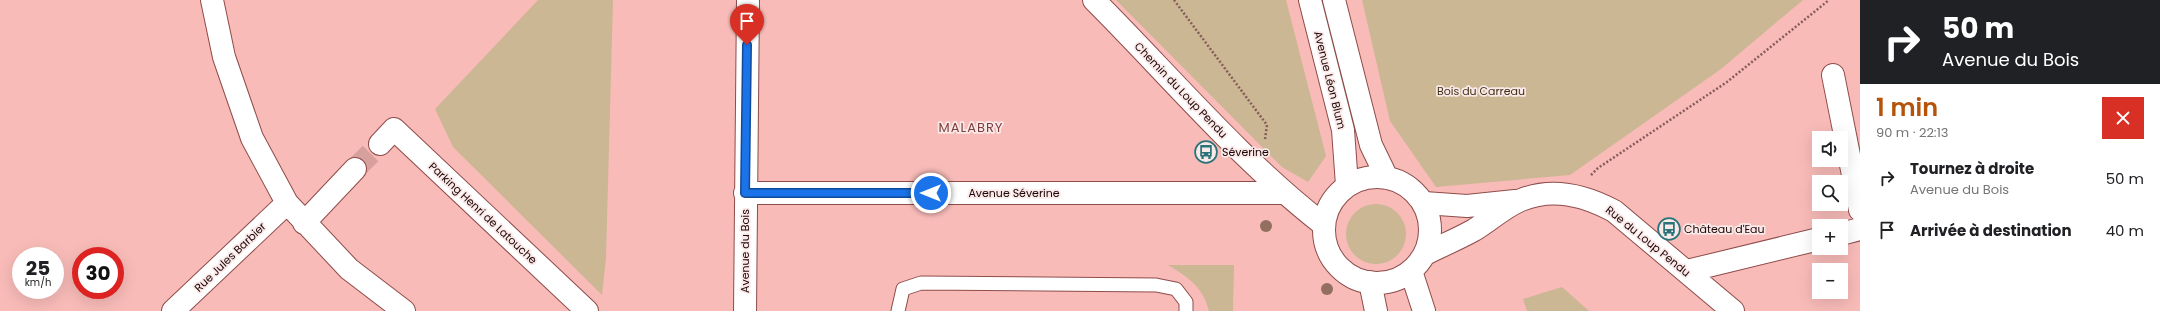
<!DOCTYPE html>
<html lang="fr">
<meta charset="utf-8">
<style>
body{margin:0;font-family:Poppins,sans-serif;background:#f2f2f2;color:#202124;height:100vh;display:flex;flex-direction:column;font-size:15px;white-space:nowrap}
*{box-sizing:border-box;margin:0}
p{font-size:13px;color:#757577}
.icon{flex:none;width:22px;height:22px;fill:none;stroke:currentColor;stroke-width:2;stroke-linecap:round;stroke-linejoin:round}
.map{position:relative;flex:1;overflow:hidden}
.sheet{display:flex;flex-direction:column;background:#fff;width:300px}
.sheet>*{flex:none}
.banner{background:#202124;color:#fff;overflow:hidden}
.controls{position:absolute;left:1812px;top:131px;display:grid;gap:8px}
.controls a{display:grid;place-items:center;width:36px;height:36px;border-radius:0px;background:#fff;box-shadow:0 4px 16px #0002;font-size:20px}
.speed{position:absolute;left:12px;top:247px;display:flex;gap:8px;font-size:20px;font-weight:700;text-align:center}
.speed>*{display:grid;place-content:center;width:52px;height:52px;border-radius:50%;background:#fff;box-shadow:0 4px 16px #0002;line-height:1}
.speed small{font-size:10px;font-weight:400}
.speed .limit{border:6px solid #d22;background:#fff;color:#111}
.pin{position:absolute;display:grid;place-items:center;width:34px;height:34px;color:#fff;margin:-41px -17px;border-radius:50% 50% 50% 0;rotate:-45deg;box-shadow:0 0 4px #0007}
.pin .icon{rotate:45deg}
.me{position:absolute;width:44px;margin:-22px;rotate:270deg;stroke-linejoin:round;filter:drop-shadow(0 0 3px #0008)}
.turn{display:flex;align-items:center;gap:14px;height:84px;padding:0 16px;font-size:18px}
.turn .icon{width:52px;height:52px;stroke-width:2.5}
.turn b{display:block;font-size:28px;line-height:34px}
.round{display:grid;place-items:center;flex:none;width:42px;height:42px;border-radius:0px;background:#f2f2f2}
.headline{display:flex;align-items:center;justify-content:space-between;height:68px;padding:0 16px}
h1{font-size:24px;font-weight:600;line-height:30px;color:#b45309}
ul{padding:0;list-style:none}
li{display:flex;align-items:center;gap:12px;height:52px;padding:0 16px}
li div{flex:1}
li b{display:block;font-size:15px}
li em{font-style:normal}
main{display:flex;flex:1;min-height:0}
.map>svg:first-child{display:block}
</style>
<main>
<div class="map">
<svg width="1860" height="311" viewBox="0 0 1860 311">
<rect width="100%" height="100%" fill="#f8bbb8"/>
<!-- green -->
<path fill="#cbb793" d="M 538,0 L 613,0 L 606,258 L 602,295 L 453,147 L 435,109 Z
M 1116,0 L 1286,0 L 1326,156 L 1308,182 L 1282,167 Z
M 1362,0 L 1803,0 L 1721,69 L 1570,175 L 1436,187 L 1390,121 Z
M1346 234a30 30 0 1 1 60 0a30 30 0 1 1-60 0Z
M 1168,265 L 1234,265 L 1233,311 L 1209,311 C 1203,287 1188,277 1168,265 Z
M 1562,287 L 1589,311 L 1527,311 L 1523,299 Z"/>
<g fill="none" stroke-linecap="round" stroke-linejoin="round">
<!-- minor-tunnel -->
<path stroke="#d7a09d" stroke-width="22" stroke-dasharray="22 11" stroke-linecap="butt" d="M 355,169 L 380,144"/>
<!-- service casing -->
<g stroke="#8e4c4a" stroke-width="15">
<path id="service" d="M 898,311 L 903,289 L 921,283 L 1156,285 L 1176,289 L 1186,302 L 1186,311"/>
</g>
<!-- minor casing -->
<g stroke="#8e4c4a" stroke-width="24">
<path id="minor" d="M 212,0 L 224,57 L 252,138 L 287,203 L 349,269 L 404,311
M 1833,75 L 1860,210
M 380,144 L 394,129 L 587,311
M 745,193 L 1284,193
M 1424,203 L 1467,206 L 1515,201
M 304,223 L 355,169
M 1841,234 L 1860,229
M 1425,254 C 1441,246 1458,239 1474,230 C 1489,221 1504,207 1521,200 C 1553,187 1584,195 1614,211 L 1733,311
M 1687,271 L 1819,239
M 173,311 L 287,203
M 745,311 L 748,0"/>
</g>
<!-- secondary casing -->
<g stroke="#8e4c4a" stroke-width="24">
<path id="secondary" d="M 1094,0 C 1170,76 1239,159 1324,225
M 1310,0 L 1343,130 L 1347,185
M 1334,0 L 1371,145 L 1387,178
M1324 230a53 53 0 1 1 106 0a53 53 0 1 1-106 0Z
M 1411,271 L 1424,311
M 1370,282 L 1376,311"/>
</g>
<!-- path -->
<path stroke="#865c5b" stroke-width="2.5" stroke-dasharray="2 2" stroke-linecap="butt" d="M 1174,0 L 1267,125 L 1265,139
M 1591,175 L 1598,168 L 1727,82 L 1829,0"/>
<!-- service -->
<use href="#service" stroke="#fff" stroke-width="13"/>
<!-- minor -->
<use href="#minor" stroke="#fff" stroke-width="22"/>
<!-- secondary -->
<use href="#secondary" stroke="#fff" stroke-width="22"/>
</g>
<!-- trees -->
<g fill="#926f5e">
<circle cx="1266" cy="226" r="6"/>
<circle cx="1327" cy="289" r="6"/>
</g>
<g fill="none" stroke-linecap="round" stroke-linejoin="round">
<!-- route casing -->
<g stroke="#114b97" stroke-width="10">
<path id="route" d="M 747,45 L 745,193 L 931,193"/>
</g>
<!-- route -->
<use href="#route" stroke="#1a73e8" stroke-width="7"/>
</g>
<!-- icons -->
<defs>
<g id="bus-ring" transform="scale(1.15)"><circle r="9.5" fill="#f9e9e8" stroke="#297379" stroke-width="1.5"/><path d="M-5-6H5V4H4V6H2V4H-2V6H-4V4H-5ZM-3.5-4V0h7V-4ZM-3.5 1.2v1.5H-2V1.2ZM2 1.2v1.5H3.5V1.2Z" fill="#297379"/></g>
</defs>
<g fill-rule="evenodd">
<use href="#bus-ring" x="1206" y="152"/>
<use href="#bus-ring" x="1669" y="229"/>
</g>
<g text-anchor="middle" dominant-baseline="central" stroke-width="3.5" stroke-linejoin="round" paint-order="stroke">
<!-- street labels -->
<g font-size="11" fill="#1e0506" stroke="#f9e9e8">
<text transform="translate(1330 80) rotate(76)">Avenue Léon Blum</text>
<text transform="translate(1181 90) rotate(46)">Chemin du Loup Pendu</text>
<text x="1014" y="193">Avenue Séverine</text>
<text transform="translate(483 213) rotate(43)">Parking Henri de Latouche</text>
<text transform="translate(1648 241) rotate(39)">Rue du Loup Pendu</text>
<text transform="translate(745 251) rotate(-90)">Avenue du Bois</text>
<text transform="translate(230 257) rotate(-44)">Rue Jules Barbier</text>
</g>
<!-- park labels -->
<g font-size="11" fill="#3f3014" stroke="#f9e9e8">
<text x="1481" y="91">Bois du Carreau</text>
</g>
<!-- poi labels -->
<g font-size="11" fill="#1e0506" stroke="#f9e9e8" text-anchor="start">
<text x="1222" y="152">Séverine</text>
<text x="1684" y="229">Château d'Eau</text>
</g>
<!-- quarter labels -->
<g font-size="13" letter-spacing="1" fill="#7d3e3c" stroke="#f9e9e8">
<text x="971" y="127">MALABRY</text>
</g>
</g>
</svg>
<div class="controls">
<a><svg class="icon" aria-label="sound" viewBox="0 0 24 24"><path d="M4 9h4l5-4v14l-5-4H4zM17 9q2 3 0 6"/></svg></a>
<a><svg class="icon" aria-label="search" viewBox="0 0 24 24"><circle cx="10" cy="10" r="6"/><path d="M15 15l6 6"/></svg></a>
<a>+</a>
<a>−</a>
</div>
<div class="speed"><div>25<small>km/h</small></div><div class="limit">30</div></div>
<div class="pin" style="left:747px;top:45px;background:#d93025"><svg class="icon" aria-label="arrive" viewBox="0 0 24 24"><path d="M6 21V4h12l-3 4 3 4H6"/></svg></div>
<svg class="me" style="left:931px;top:193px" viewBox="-20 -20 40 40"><circle r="17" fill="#1a73e8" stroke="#fff" stroke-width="3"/><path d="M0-11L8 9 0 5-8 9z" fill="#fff"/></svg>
</div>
<section class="sheet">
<div class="banner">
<div class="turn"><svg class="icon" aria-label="right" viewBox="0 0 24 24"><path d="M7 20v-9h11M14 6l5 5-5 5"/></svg><div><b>50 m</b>Avenue du Bois</div></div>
</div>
<div class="headline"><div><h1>1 min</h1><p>90 m · 22:13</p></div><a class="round" style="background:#d93025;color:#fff"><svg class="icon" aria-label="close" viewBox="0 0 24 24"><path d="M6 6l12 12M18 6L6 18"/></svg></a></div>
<ul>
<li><svg class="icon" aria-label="right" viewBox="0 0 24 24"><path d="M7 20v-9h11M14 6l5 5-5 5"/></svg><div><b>Tournez à droite</b><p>Avenue du Bois</p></div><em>50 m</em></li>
<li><svg class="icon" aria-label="arrive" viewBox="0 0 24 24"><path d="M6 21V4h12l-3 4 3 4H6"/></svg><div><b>Arrivée à destination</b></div><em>40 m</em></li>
</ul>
</section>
</main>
